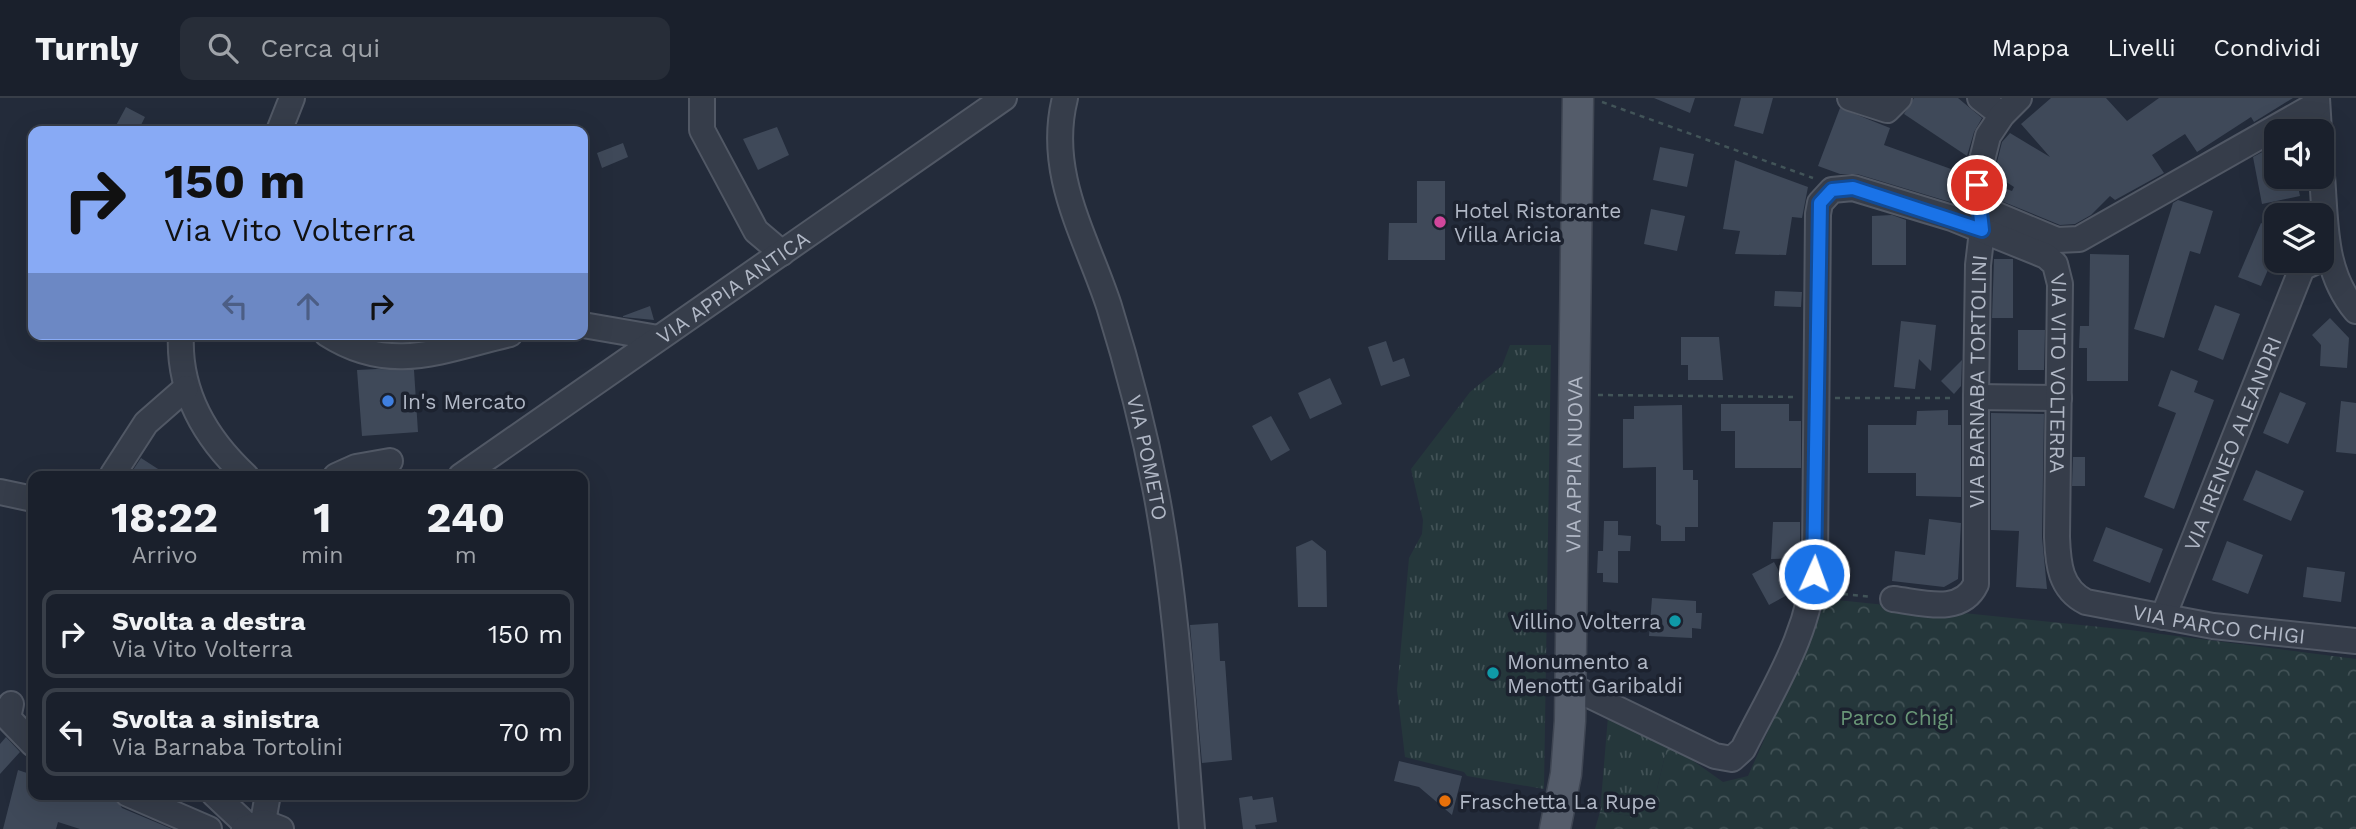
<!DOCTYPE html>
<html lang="it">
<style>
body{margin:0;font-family:"Work Sans",sans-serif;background:#272d38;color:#f1f3f6;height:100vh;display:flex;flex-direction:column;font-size:26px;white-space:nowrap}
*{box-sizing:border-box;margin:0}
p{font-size:23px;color:#9fa3a9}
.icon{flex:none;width:38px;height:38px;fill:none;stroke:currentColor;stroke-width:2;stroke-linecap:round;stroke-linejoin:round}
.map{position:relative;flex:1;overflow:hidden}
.drawer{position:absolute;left:28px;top:373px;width:560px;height:329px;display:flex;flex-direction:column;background:#1a202c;border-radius:14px;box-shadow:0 7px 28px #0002,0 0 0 2px #383e48}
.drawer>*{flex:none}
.top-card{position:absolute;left:28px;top:28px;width:560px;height:214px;border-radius:14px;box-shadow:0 7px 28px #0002,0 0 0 2px #383e48;background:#88aaf5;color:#111;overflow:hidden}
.fabs{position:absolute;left:2264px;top:21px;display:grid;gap:14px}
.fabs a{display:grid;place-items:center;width:70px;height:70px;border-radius:14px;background:#1a202c;box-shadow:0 7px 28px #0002,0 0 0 2px #383e48;font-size:35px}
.pin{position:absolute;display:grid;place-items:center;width:60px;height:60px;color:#fff;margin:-30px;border:4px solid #fff;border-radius:50%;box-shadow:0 2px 7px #0007}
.me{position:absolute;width:77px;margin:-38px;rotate:2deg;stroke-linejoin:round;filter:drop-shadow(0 0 5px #0008)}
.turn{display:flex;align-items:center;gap:24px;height:147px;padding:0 21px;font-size:32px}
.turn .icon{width:91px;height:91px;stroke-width:2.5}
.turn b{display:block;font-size:49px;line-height:60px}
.lanes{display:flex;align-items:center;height:66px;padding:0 21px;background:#0003;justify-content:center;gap:35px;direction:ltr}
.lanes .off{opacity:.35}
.eta{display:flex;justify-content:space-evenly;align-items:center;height:119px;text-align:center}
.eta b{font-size:42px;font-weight:700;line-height:49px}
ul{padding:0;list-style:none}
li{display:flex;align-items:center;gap:21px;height:88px;margin:0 14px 10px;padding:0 7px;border:4px solid #383e48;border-radius:14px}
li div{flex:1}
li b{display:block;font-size:26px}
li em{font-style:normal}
header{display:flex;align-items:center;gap:42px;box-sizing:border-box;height:98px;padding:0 35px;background:#1a202c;border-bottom:2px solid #383e48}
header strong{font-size:33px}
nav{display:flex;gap:38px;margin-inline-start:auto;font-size:24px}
.search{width:490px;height:63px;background:#272d38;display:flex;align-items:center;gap:18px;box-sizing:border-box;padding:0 24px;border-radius:14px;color:#9fa3a9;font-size:26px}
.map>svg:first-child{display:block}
</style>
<header>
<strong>Turnly</strong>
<div class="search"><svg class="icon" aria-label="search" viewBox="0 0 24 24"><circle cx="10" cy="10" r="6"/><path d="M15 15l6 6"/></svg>Cerca qui</div>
<nav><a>Mappa</a><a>Livelli</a><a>Condividi</a></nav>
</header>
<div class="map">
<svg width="2356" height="731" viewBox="0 0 2356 731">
<defs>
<pattern id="grass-tufts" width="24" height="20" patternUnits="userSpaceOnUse" patternTransform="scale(1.75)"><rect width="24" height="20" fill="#25373b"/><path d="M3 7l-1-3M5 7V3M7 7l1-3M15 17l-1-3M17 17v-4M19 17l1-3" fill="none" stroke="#425256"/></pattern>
<pattern id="forest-crowns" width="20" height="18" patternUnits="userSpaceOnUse" patternTransform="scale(1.75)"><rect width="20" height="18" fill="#25373b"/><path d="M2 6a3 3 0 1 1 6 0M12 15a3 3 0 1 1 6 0" fill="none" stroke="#425256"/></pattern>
</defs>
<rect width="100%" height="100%" fill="#232b3a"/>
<!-- grass -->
<path fill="url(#grass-tufts)" d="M 1510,247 L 1551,247 L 1544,691 L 1467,678 L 1464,674 L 1405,659 L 1397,592 L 1409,460 L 1422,436 L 1423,422 L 1411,371 L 1470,294 L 1502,268 Z
M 1608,619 L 1668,645 L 1653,708 L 1631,718 L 1600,714 Z"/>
<!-- forest -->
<path fill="url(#forest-crowns)" d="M 1827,501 L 2130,532 L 2356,561 L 2356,731 L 1595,731 L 1600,714 L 1631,718 L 1653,708 L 1668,645 L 1723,684 L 1748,678 Z"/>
<!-- building -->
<path fill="#3f4959" d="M 1654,0 L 1695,0 L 1690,15 Z
M 1741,0 L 1773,0 L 1763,36 L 1734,28 Z
M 1914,0 L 1958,0 L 1982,20 L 1974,34 L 1967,58 L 1904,16 Z
M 2051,0 L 2106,0 L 2127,23 L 2159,0 L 2293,0 L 2254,24 L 2251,19 L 2197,54 L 2185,36 L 2152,57 L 2164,75 L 2115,102 L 2110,98 L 2091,117 L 2075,126 L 2060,127 L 1994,100 L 1993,86 L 2012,93 L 2014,89 L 1994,76 L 2002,44 L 2010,35 L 2050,59 L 2021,26 Z
M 126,9 L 145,19 L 138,33 L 113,33 Z
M 1840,10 L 1890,30 L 1884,47 L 1951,71 L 1956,76 L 1949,86 L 1954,90 L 1950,104 L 1857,76 L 1840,76 L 1818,68 Z
M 777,29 L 789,57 L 758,72 L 743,41 Z
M 623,45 L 628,59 L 602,70 L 597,55 Z
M 2277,46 L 2277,79 L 2296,79 L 2300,98 L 2262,106 L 2253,59 Z
M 1660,49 L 1694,56 L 1687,89 L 1653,82 Z
M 1735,62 L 1808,89 L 1802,120 L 1792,119 L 1786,157 L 1735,156 L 1740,133 L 1723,131 Z
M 1417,83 L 1445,83 L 1445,162 L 1388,162 L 1389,125 L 1417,125 Z
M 2178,102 L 2213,113 L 2200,156 L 2190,153 L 2164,240 L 2134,231 L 2173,105 Z
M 1651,111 L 1685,118 L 1677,153 L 1644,146 Z
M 1892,117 L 1906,122 L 1906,167 L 1872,167 L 1872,118 Z
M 2261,125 L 2277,132 L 2277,151 L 2261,188 L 2238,179 Z
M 2090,156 L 2129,157 L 2128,283 L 2087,283 L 2087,250 L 2079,250 L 2080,228 L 2089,228 Z
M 1994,161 L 2013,161 L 2013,220 L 1992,220 Z
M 1775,193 L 1802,194 L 1801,209 L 1774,208 Z
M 2215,207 L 2240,216 L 2223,262 L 2198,252 Z
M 650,208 L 654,222 L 623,219 L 623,218 Z
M 2330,220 L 2349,240 L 2347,270 L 2320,268 L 2321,247 L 2312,237 Z
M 1901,223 L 1936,227 L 1931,273 L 1919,261 L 1915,291 L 1894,289 Z
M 2018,232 L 2045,232 L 2044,272 L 2018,272 Z
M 1681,239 L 1719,239 L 1723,282 L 1688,282 L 1688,267 L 1681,267 Z
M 1386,243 L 1393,264 L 1404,260 L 1410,278 L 1381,288 L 1368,249 Z
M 1962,262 L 1961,288 L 1954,296 L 1941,283 Z
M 377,271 L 414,272 L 418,334 L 362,338 L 357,272 Z
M 2171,272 L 2198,283 L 2194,294 L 2214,302 L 2174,411 L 2144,399 L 2176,315 L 2158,308 Z
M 1330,280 L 1342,306 L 1310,321 L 1298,295 Z
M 2280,294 L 2306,305 L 2288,346 L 2263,335 Z
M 2341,303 L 2356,305 L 2356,356 L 2336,354 Z
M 1721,306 L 1789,306 L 1789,323 L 1801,323 L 1801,370 L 1735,370 L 1735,333 L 1721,333 Z
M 1682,307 L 1683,372 L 1693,372 L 1693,382 L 1698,382 L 1698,429 L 1685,429 L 1685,443 L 1661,443 L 1661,428 L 1656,426 L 1656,369 L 1623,370 L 1623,321 L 1634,321 L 1634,308 Z
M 1948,312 L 1948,327 L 1961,327 L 1961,399 L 1916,398 L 1916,375 L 1868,375 L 1868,327 L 1916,327 L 1917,313 Z
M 1991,315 L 2044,316 L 2042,439 L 2047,491 L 2016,489 L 2019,433 L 1991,432 Z
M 1271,318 L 1290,352 L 1271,363 L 1252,328 Z
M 2073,359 L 2085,359 L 2085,388 L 2072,388 Z
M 141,360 L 169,378 L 129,378 Z
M 2256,372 L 2304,393 L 2291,423 L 2243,402 Z
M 1929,421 L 1961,425 L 1958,481 L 1944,489 L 1892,483 L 1895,453 L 1925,457 Z
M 1604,423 L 1618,423 L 1618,437 L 1631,438 L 1630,453 L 1618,453 L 1618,485 L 1603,484 L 1603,475 L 1597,475 L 1598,453 L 1603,453 Z
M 1773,424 L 1800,424 L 1800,460 L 1771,461 Z
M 2106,429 L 2163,451 L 2150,485 L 2093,463 Z
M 1312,442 L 1326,453 L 1327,509 L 1298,509 L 1296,449 Z
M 2227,443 L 2263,457 L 2248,496 L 2212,482 Z
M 1774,464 L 1791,495 L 1769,507 L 1752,476 Z
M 2307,469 L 2345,474 L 2341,504 L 2303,499 Z
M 1652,500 L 1696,503 L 1696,515 L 1702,515 L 1701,531 L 1692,530 L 1692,540 L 1649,538 Z
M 1218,525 L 1220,563 L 1225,563 L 1232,662 L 1202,665 L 1190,527 Z
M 6,639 L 20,654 L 0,676 L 0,646 Z
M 1399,663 L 1462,678 L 1452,717 L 1419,689 L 1394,683 Z
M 18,672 L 33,677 L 33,696 L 113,696 L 122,710 L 172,731 L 80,731 L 58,724 L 56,731 L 3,731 Z
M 1252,698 L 1253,702 L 1273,699 L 1277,724 L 1255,727 L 1256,731 L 1243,731 L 1239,700 Z"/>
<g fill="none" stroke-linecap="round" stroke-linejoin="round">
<!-- minor casing -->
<g stroke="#515865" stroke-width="28">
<g id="minor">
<path d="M 702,0 L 702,32 L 756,133 L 782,155"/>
<path id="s1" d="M 1065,0 C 1046,76 1086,138 1109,208 C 1128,269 1144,331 1156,394 C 1177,505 1183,618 1192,731"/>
<path d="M 1850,0 L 1887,12 L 1899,0"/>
<path d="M 1980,0 L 2002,17"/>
<path d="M 2317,0 L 2319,33"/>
<path d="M 279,33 L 292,0"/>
<path d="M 2322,78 C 2326,126 2323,174 2356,213"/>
<path d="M 1978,109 L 2057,142 L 2079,141 L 2317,6"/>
<path d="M 583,227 L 658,240"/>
<path d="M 181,236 C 178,293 205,340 246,378"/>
<path d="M 327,236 C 391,277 442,252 510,236"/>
<path d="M 1976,299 L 2059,300"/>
<path d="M 113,376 L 146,325 L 186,290"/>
<path d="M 336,378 L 356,369 L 390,363"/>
<path id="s2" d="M 461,378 L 1004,0"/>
<path d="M 0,394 L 33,401"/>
<path id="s3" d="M 1893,501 C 1921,504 1961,518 1976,486 L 1976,299 L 1978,167 L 1982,133 L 1978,78 L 1988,38 L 2002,17 L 2019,0"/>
<path id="s4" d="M 2163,519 L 2302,170 L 2317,163"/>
<path id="s5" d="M 1570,588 L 1715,658 L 1732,661 L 1743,651 C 1774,589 1811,534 1815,463 L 1818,116 L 1820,105 L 1832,92 L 1853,90 L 1952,120 L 2046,158 L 2055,166 L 2060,186 L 2057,439 C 2058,466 2060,491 2086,504 L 2213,528 L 2356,543"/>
<path d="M 11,606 L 8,620 L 33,646"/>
<path d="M 128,696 L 209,731"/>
<path d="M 214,696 L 248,728"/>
<path d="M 263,724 L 268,696"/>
<path d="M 244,731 L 263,724 L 281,731"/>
</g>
</g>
<!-- major casing -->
<g stroke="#3f4653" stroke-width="33">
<g id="major">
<path id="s6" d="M 1555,731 L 1566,676 L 1570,623 L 1578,0"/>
</g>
</g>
<!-- path -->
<path stroke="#425458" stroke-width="2.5" stroke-dasharray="5 5" stroke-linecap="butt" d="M 1602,4 L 1813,80
M 1598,297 L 1797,299
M 1835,300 L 1955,300
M 1833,495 L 1872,499"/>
<!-- minor -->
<use href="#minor" stroke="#363d4a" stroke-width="24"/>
<!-- major -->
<use href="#major" stroke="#545c6a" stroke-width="30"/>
</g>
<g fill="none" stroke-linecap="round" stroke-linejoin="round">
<!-- route casing -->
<g stroke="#114b97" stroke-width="18">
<path id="route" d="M 1814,476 L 1820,105 L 1832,92 L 1853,90 L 1982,132 L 1977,87"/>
</g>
<!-- route -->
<use href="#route" stroke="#1a73e8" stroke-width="12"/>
</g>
<!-- markers -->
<circle fill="#d1479c" stroke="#1c222f" stroke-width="2.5" cx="1440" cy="124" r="7"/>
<circle fill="#3f7fe0" stroke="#1c222f" stroke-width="2.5" cx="388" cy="303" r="7"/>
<g fill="#0f9aa8" stroke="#1c222f" stroke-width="2.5">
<circle cx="1675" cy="523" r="7"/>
<circle cx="1493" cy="575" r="7"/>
</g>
<circle fill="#e8710a" stroke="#1c222f" stroke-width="2.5" cx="1445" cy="703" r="7"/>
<g text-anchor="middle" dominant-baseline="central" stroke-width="7" stroke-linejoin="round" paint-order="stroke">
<!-- poi labels -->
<g font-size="21" fill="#b1b8c6" stroke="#1c222f" text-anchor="start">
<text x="1454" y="112">Hotel Ristorante<tspan x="1454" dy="24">Villa Aricia</tspan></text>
<text x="402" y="303">In's Mercato</text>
<text x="1661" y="523" text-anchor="end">Villino Volterra</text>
<text x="1507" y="563">Monumento a<tspan x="1507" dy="24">Menotti Garibaldi</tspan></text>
<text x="1459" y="703">Fraschetta La Rupe</text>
</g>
<!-- street labels -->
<g font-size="21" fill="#b1b8c6" stroke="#1c222f">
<text stroke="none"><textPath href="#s2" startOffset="331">VIA APPIA ANTICA</textPath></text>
<text stroke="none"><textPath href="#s5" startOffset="1120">VIA VITO VOLTERRA</textPath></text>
<text stroke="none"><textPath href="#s3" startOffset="294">VIA BARNABA TORTOLINI</textPath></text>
<text stroke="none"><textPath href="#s4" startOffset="187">VIA IRENEO ALEANDRI</textPath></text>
<text stroke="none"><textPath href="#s1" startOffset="373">VIA POMETO</textPath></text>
<text stroke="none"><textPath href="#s6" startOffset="366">VIA APPIA NUOVA</textPath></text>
<text stroke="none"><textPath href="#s5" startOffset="1494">VIA PARCO CHIGI</textPath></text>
</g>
<!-- park labels -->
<g font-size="21" fill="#699777" stroke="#1c222f">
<text x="1897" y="619">Parco Chigi</text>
</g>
</g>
</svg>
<div class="fabs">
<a><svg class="icon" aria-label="sound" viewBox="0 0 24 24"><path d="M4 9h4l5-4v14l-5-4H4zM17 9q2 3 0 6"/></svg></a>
<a><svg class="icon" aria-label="layers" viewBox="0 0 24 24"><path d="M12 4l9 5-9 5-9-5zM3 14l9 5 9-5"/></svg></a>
</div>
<div class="pin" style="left:1977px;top:87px;background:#d93025"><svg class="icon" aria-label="arrive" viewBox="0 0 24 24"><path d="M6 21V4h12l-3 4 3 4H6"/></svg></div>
<svg class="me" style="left:1814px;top:476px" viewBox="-20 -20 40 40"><circle r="17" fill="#1a73e8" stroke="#fff" stroke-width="3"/><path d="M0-11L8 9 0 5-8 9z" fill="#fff"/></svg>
<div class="top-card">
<div class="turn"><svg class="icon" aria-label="right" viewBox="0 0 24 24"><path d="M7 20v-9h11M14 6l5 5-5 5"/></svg><div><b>150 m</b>Via Vito Volterra</div></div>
<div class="lanes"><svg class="icon off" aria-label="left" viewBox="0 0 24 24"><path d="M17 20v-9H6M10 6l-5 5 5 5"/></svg><svg class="icon off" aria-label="ahead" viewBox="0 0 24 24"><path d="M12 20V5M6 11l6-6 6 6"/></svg><svg class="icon" aria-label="right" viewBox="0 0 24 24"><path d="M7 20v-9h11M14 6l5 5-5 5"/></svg></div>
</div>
<section class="drawer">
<div class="eta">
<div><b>18:22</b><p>Arrivo</p></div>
<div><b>1</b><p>min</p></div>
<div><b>240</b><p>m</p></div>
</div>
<ul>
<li><svg class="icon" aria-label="right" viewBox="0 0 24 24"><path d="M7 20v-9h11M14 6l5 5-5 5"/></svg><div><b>Svolta a destra</b><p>Via Vito Volterra</p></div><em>150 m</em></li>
<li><svg class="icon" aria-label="left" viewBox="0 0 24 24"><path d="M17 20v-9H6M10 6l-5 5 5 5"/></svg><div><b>Svolta a sinistra</b><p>Via Barnaba Tortolini</p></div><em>70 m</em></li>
</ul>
</section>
</div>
